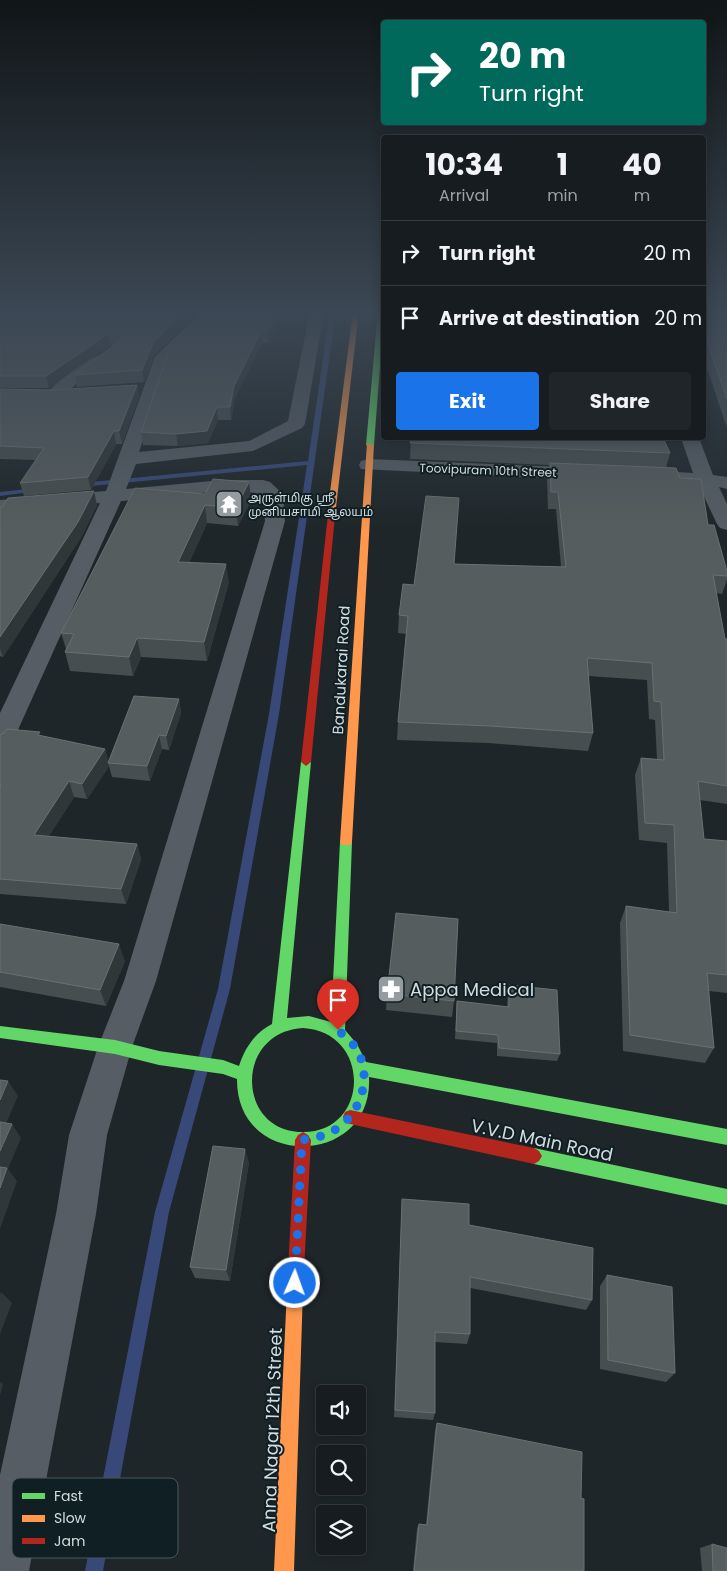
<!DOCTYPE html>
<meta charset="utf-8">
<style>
body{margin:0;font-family:Poppins,"Noto Sans Tamil",sans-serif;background:#1f2528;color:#f1f3f6;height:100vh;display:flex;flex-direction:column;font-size:19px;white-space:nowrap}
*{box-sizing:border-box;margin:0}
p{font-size:16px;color:#9ea1a4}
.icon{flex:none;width:28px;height:28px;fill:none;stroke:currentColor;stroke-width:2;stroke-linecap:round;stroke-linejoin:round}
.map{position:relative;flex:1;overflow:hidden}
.drawer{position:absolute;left:381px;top:135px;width:325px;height:305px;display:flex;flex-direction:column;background:#161c1f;border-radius:5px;box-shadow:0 2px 12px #0003,0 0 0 1px #353a3d}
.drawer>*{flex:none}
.guide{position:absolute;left:381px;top:20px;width:325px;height:105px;border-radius:5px;box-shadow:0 2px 12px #0003,0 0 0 1px #353a3d;background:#00695c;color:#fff;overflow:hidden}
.fabs{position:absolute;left:316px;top:1385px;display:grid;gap:10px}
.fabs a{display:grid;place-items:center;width:50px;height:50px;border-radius:5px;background:#161c1f;box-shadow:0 2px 12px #0003,0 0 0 1px #353a3d;font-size:25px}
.pin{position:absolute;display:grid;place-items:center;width:42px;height:42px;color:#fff;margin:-51px -21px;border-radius:50% 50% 50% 0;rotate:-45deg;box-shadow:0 0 5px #0007}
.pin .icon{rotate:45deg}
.me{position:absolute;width:55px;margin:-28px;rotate:2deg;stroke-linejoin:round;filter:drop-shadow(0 0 4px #0008)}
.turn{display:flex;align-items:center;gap:18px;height:105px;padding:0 15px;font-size:22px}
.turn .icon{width:65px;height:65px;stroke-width:2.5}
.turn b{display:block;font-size:35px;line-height:42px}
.eta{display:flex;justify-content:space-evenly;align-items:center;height:85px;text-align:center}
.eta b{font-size:30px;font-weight:700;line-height:35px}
.action{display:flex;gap:10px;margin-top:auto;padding:10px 15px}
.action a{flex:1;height:58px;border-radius:5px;background:#1a73e8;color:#fff;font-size:20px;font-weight:700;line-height:58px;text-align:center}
.action a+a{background:#1f2528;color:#f1f3f6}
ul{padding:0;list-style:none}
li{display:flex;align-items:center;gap:15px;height:65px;padding:0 15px;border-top:1px solid #353a3d}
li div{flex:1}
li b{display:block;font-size:19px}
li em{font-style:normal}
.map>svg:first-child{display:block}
</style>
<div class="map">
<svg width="727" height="1571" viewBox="0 0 727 1571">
<rect width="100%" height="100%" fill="#1e2629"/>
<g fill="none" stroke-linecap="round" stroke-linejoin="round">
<!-- stream -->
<path fill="#384979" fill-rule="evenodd" d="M 330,311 L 336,311 L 279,714 L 230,989 L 169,1212 L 103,1571 L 85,1571 L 155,1212 L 218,989 L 269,714 L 307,465 L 81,487 L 78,485 L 81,483 L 308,461 Z
M 36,488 L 40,490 L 38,491 L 0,496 L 0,492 Z"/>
<!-- street -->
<path fill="#565d64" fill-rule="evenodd" d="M 202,311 L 216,311 L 210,320 L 170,359 L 139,452 L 249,441 L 288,421 L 310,311 L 324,311 L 305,424 L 302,428 L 253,451 L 136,464 L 126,489 L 222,480 L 263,480 L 270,482 L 283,494 L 285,521 L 156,981 L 132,1047 L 107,1135 L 96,1214 L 29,1571 L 0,1571 L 0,1475 L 56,1214 L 69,1135 L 98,1047 L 124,981 L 265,521 L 263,496 C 249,484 145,499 121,501 L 13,741 L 9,747 L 0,750 L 0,713 L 100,503 L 0,512 L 0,500 L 106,491 L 155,357 Z
M 107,352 L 113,354 L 115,357 L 113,360 L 76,384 L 60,399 L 48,399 L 46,395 C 55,381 91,356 107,352 Z
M 681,438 L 699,438 L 713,475 L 727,477 L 727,489 L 719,487 L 727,504 L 727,530 L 720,528 L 717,524 L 698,484 L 644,482 L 637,480 L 635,476 L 637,472 L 644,470 L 693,473 Z
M 368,459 L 586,468 L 593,470 L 595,474 L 593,478 L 586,480 L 361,469 L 359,465 L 361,461 Z"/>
<!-- fast -->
<path fill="#63d668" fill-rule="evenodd" d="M 378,311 L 384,311 L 384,314 L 374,445 L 370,447 L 366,445 Z
M 306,758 L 311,762 L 287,1018 L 309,1016 L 331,1022 L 340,842 L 342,839 L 350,839 L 352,842 L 345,1030 L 357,1044 L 366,1062 L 727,1129 L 727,1145 L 369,1077 C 374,1167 236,1171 237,1079 L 223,1074 L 159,1065 L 115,1054 L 0,1038 L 0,1026 L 115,1040 L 159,1051 L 223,1060 L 239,1066 C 245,1047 255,1033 272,1024 L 301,762 ZM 303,1028 C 372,1032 370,1132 303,1132 C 236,1132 234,1032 303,1028 Z
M 534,1148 L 727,1189 L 727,1205 L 534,1164 L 529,1161 L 526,1156 L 529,1151 Z"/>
<!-- slow -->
<path fill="#ff974d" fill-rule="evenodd" d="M 353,311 L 359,311 L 335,516 L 331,518 L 327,516 Z
M 367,443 L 374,445 L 352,842 L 350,845 L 342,845 L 340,842 Z
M 295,1281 L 301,1283 L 303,1289 L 294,1571 L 274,1571 L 287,1289 L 289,1283 Z"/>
<!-- jam -->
<path fill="#b3261e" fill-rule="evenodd" d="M 328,514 L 335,516 L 311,762 L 306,766 L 301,762 Z
M 350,1110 L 534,1148 L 539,1151 L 542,1156 L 539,1161 L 534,1164 L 350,1124 L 345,1122 L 343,1117 L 345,1112 Z
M 303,1132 L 308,1135 L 311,1140 L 303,1289 L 301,1295 L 295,1297 L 289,1295 L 287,1289 L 295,1140 L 298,1135 Z"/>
</g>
<!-- wall -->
<path fill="#474e4f" d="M 0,311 L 199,311 L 156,353 L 144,382 L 77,387 L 75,375 L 114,345 L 110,345 L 49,388 L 0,388 Z
M 209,311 L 286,311 L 268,343 L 262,343 L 235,398 L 231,420 L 218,420 L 208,443 L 178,446 L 143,445 L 141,432 Z
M 704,311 L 727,311 L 727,428 L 704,359 Z
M 137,385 L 139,397 L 122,444 L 116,444 L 91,490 L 24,496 L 20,483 L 36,460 L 0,459 L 0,389 L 51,390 Z
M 411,438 L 670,453 L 666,468 L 680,478 L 708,525 L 727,571 L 727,580 L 722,594 L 716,593 L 725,639 L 727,639 L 727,804 L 700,800 L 704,839 L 727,841 L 727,993 L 709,991 L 714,1048 L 705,1063 L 623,1051 L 620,923 L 626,906 L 669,912 L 667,843 L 639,840 L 635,775 L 641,758 L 657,759 L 655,720 L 649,719 L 647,680 L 588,676 L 593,733 L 588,751 L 488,743 L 397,740 L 398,722 L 406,634 L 398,633 L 399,615 L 414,585 L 454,564 L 561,567 L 556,509 L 548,509 L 547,480 L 550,465 L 410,459 Z
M 249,482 L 251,500 L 238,526 L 207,523 L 189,563 L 229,582 L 207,661 L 141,657 L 133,676 L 70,671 L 65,652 L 66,649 L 61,633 L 205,494 Z
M 97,505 L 82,536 L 3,657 L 0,656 L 0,507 Z
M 179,699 L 181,713 L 169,750 L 162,749 L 150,781 L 112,777 L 109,766 L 87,799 L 74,797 L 49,836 L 137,844 L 141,859 L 126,904 L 0,894 L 0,735 L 42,736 L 105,749 L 108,761 Z
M 0,924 L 125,961 L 106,1006 L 0,987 Z
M 509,985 L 560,1054 L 557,1061 L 497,1056 L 497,1043 L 455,1039 L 457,1001 L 507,1007 L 508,994 Z
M 387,994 L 454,1001 L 452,1017 L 386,1010 Z
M 249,1162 L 230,1281 L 195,1278 L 190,1267 Z
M 402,1199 L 469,1225 L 592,1300 L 586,1310 L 470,1288 L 470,1334 L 467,1344 L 435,1342 L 435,1413 L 433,1420 L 394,1417 Z
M 607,1275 L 675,1373 L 666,1382 L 600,1369 L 600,1286 Z
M 437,1423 L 581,1498 L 584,1571 L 413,1571 L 417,1528 L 419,1524 L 426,1525 L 435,1430 Z
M 712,1544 L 727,1571 L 702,1571 L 700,1548 Z"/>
<!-- shaded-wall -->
<path fill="#303739" d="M 186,311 L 199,311 L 156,353 L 144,382 L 142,370 L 154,341 Z
M 279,311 L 286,311 L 268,343 L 267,331 Z
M 261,331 L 262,343 L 235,398 L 231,420 L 230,407 L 234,386 Z
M 108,334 L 110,345 L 49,388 L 46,376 Z
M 137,385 L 139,397 L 122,444 L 119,431 Z
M 217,407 L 218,420 L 208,443 L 178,446 L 176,434 Z
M 114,431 L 116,444 L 91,490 L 88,477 Z
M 249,482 L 251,500 L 238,526 L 236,508 Z
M 94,491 L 97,505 L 82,536 L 3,657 L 0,649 L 0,637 Z
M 205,505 L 207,523 L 181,581 L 178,562 Z
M 226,564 L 229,582 L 207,661 L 204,642 Z
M 137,638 L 141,657 L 133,676 L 129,657 Z
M 179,699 L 181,713 L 169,750 L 166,736 Z
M 159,735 L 162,749 L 150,781 L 147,766 Z
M 105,749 L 109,763 L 108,763 L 109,766 L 87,799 L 82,784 Z
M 69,781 L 74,797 L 40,850 L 34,835 Z
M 137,844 L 141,859 L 126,904 L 121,889 Z
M 119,944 L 125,961 L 106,1006 L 100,990 Z
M 8,1081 L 18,1096 L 1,1135 L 0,1134 L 0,1100 Z
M 12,1124 L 21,1138 L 8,1169 L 17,1181 L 0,1229 L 0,1151 Z
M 245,1149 L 249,1162 L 230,1281 L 226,1270 Z
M 1,1292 L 12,1303 L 0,1334 L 0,1294 Z
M 0,1382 L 3,1384 L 0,1396 Z"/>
<!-- building -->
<path fill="#565d5e" stroke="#697172" d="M 0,311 L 186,311 L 154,341 L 142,370 L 75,375 L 123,338 L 118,334 L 108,334 L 46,376 L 0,376 Z
M 209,311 L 279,311 L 267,331 L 261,331 L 234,386 L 230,407 L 217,407 L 207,431 L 176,434 L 141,432 L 170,348 Z
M 704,311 L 707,311 L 708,312 L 727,313 L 727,399 L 704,332 Z
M 137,385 L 119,431 L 114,431 L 88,477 L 20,483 L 44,448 L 0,446 L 0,389 L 51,390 Z
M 411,438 L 663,438 L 670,453 L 410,443 Z
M 550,463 L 676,468 L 680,478 L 701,479 L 708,525 L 714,525 L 727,571 L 727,576 L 713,575 L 725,639 L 727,639 L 727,786 L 698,781 L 704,839 L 727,841 L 727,975 L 707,973 L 714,1048 L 630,1035 L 626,906 L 677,913 L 674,825 L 645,823 L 641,758 L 664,760 L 661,702 L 654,701 L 652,663 L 587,658 L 593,733 L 490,726 L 398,722 L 408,616 L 399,615 L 403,584 L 414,585 L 426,496 L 459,498 L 454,564 L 566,567 L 558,492 L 551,492 Z
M 213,479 L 249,482 L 236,508 L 205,505 L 178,562 L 226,564 L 204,642 L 137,638 L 129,657 L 65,652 L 74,634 L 61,633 L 135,488 L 205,494 Z
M 94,491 L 78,522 L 0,637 L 0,507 L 2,507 L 8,498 Z
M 134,696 L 179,699 L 166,736 L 159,735 L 147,766 L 108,763 Z
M 7,729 L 40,732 L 38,735 L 105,749 L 82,784 L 69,781 L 34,835 L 137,844 L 121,889 L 0,879 L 0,787 L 1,786 L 0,785 L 0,735 L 4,733 Z
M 396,913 L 458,919 L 454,1001 L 387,994 Z
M 0,924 L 119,944 L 100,990 L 0,972 Z
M 509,985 L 557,990 L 560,1054 L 499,1048 L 498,1035 L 456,1031 L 457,1001 L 509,1007 Z
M 0,1080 L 8,1081 L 0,1100 Z
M 0,1122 L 12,1124 L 0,1151 Z
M 213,1146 L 245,1149 L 226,1270 L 190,1267 Z
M 0,1167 L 7,1168 L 0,1188 Z
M 402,1199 L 469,1204 L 469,1225 L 593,1248 L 592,1300 L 470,1277 L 470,1334 L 435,1332 L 435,1413 L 395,1410 Z
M 607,1275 L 672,1287 L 675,1373 L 608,1360 Z
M 437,1423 L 582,1452 L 581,1498 L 584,1499 L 584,1571 L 414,1571 L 419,1524 L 427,1525 Z
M 712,1544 L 727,1548 L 727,1571 L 713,1571 Z"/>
<!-- sky -->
<linearGradient id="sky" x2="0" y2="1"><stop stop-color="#101517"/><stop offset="0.59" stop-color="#3b4754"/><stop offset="1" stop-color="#3b4754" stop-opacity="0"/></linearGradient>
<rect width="727" height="531" fill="url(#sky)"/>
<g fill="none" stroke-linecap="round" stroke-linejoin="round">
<!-- route -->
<path stroke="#1a73e8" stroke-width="9" stroke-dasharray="0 16.2" d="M 295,1283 L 302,1140 C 311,1138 322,1137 329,1133 C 360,1119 375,1076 355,1047 C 351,1041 343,1035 338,1030"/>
</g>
<!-- icons -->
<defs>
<g id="temple-square" transform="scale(1.4375)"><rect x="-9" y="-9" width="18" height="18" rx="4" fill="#949c9f" stroke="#101f24"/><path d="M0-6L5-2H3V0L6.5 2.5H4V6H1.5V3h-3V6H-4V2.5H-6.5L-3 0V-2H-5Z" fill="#fff"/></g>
<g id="pharmacy-square" transform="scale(1.4375)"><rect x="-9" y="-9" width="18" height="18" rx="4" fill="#949c9f" stroke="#101f24"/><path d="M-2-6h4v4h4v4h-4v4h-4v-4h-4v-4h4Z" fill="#fff"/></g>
</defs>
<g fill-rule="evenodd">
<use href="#temple-square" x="229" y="504"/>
<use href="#pharmacy-square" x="391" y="989"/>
</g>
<g text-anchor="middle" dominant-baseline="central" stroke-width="4" stroke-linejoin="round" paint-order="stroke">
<!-- far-street labels -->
<g font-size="12" fill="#d3dcdf" stroke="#101f24">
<text transform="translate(488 470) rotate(2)">Toovipuram 10th Street</text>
</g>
<!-- far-poi labels -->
<g font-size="12" fill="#d3dcdf" stroke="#101f24" text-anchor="start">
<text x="248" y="497">அருள்மிகு ஶ்ரீ<tspan x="248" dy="14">முனியசாமி ஆலயம்</tspan></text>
</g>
<!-- street labels -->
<g font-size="15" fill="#d3dcdf" stroke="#101f24">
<text transform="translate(341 670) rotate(-87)">Bandukarai Road</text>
</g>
<!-- near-poi labels -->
<g font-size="18" fill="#d3dcdf" stroke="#101f24" text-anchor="start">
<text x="410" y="989">Appa Medical</text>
</g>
<!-- near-street labels -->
<g font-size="18" fill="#d3dcdf" stroke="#101f24">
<text transform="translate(542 1140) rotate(12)">V.V.D Main Road</text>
<text transform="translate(272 1430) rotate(-88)">Anna Nagar 12th Street</text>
</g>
</g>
<!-- legend -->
<rect x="12" y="1478" width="166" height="80" rx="8" fill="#101f24" stroke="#4a585c" stroke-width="1"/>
<rect x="22" y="1493" width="23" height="6" fill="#63d668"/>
<rect x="22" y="1515" width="23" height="7" fill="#ff974d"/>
<rect x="22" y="1538" width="23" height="6" fill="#b3261e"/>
<g font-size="14" fill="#d3dcdf">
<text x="54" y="1501">Fast</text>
<text x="54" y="1523">Slow</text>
<text x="54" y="1546">Jam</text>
</g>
</svg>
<div class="fabs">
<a><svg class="icon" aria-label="sound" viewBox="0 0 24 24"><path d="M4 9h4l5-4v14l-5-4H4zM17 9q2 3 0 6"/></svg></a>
<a><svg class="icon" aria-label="search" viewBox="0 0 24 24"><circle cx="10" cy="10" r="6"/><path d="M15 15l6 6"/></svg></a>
<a><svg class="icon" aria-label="layers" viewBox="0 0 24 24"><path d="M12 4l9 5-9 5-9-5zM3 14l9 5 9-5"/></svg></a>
</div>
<div class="pin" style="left:338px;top:1030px;background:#d93025"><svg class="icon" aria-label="arrive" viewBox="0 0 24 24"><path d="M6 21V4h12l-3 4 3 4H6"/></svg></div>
<svg class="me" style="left:295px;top:1283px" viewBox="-20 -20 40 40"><circle r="17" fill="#1a73e8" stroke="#fff" stroke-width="3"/><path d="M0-11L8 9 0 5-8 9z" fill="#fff"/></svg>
<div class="guide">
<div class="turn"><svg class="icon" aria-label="right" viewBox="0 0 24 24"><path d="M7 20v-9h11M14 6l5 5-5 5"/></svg><div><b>20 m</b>Turn right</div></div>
</div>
<section class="drawer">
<div class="eta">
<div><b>10:34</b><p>Arrival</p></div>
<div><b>1</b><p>min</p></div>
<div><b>40</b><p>m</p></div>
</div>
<ul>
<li><svg class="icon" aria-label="right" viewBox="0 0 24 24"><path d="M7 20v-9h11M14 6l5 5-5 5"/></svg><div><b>Turn right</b></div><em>20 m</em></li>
<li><svg class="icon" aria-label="arrive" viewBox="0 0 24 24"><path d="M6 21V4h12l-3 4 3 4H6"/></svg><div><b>Arrive at destination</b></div><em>20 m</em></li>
</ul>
<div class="action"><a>Exit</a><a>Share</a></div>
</section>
</div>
